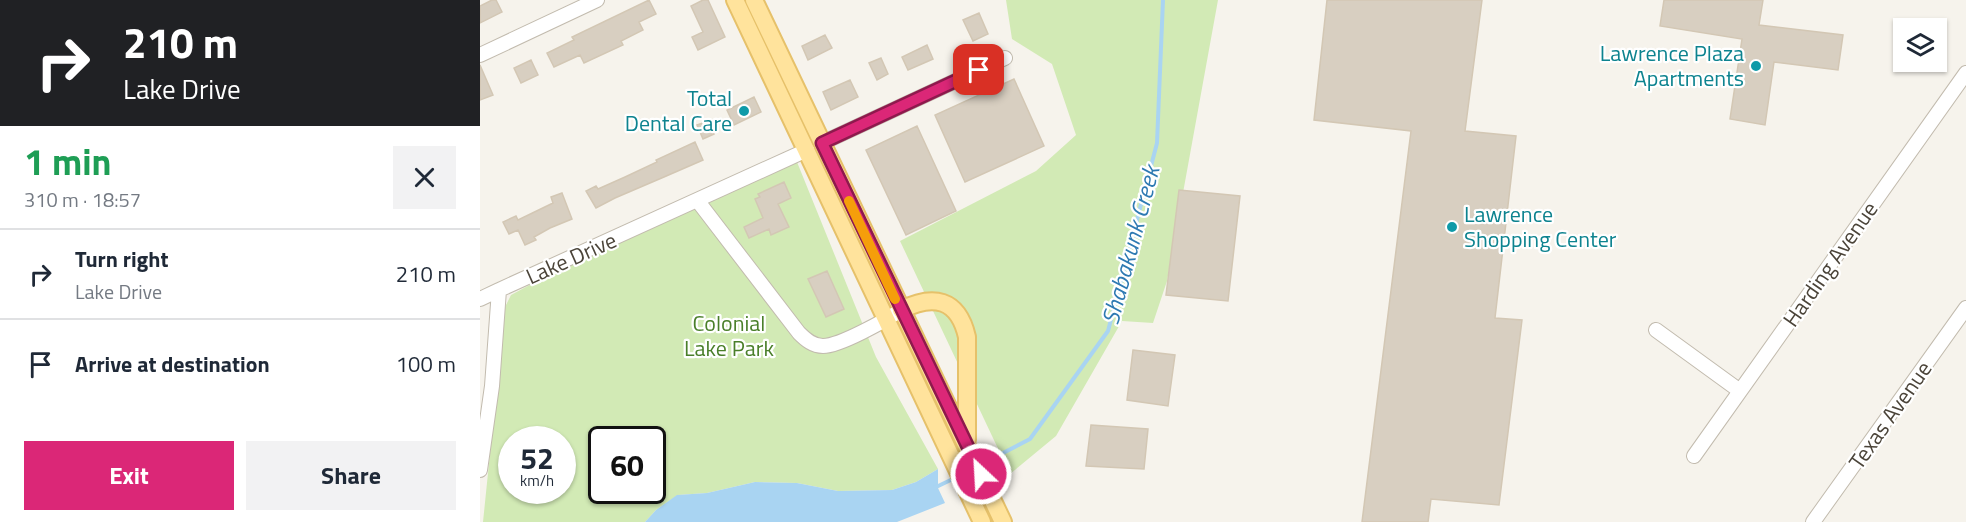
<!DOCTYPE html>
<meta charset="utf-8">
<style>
body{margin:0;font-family:"Titillium Web",sans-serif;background:#f2f2f3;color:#1f2937;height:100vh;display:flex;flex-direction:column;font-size:22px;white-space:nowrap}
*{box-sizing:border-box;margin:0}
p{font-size:20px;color:#747a83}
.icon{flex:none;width:33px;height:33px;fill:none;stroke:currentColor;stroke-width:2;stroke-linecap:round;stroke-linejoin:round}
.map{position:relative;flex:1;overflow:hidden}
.drawer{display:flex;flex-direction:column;background:#fff;width:480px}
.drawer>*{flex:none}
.hud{background:#202124;color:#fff;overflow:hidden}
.buttons{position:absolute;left:1413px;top:18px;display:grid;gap:12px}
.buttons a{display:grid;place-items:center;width:54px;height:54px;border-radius:0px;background:#fff;box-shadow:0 2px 4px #0004;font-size:30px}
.speed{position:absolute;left:18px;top:426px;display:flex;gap:12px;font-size:30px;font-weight:700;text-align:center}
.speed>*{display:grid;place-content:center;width:78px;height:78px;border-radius:50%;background:#fff;box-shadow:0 2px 4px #0004;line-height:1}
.speed small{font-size:15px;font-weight:400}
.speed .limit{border:3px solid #111;border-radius:9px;background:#fff;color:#111}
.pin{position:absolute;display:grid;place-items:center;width:51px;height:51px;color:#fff;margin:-26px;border-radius:12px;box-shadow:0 3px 9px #0006}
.me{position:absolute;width:66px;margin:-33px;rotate:335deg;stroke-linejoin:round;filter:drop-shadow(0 0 4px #0008)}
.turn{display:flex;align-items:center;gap:21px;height:126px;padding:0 24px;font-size:27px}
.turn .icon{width:78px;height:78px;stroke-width:2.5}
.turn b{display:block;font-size:42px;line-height:51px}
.round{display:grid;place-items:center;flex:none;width:63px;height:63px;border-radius:0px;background:#f2f2f3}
.headline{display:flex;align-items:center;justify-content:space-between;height:102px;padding:0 24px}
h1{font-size:36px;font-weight:700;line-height:45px;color:#1e9e55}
.primary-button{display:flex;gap:12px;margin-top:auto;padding:12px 24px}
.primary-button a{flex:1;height:69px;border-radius:0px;background:#db2777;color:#fff;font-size:24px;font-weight:700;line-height:69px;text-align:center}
.primary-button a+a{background:#f2f2f3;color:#1f2937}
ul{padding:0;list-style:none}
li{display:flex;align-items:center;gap:18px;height:90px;padding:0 24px;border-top:2px solid #e0e1e3}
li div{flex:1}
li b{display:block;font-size:22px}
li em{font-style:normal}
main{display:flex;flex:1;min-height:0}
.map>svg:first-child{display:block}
</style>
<main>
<section class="drawer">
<div class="hud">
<div class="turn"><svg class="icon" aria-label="right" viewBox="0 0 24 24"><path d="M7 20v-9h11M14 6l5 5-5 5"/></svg><div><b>210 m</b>Lake Drive</div></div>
</div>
<div class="headline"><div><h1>1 min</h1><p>310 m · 18:57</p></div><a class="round"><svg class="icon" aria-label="close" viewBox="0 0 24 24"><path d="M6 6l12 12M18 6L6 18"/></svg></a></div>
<ul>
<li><svg class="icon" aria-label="right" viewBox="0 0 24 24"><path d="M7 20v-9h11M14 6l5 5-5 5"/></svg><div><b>Turn right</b><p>Lake Drive</p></div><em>210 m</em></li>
<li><svg class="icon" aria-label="arrive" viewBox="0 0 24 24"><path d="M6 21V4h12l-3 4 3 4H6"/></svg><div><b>Arrive at destination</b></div><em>100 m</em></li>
</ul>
<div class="primary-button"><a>Exit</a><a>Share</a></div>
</section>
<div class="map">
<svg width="1486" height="522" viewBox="0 0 1486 522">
<rect width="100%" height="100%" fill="#f6f3ec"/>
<!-- green -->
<path fill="#d2eab5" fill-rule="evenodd" d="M 526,0 L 738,0 L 687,281 L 673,323 L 642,321 L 576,436 L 530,474 L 420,241 L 556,171 L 596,135 L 572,64 L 532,39 Z
M 317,162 L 396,357 L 458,469 L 436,482 L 412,490 L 358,491 L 317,483 L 275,482 L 227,493 L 198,495 L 176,510 L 165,522 L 3,522 L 25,307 L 31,295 L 57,281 ZM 32,440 L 82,440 L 82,490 L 32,490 ZM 122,440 L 172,440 L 172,490 L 122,490 Z"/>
<!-- water -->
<path fill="#a9d4f2" d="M 458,469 L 458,488 L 465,503 L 417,522 L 165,522 L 176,510 L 197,495 L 227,493 L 275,482 L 317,483 L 358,491 L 412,490 L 436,482 Z"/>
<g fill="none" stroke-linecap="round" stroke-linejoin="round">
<!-- stream -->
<path stroke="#a9d4f2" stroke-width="4" d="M 500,465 L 550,439 L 628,331 L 677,143 L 683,0
M 454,488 L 477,477"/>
</g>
<!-- building -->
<path fill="#d8cfc1" stroke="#d3c7b4" stroke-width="1.5" d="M 12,0 L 16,0 L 22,12 L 0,23 L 0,6 Z
M 169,0 L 176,14 L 159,22 L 163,30 L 141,41 L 143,45 L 104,63 L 100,55 L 74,67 L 67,53 L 94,40 L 92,37 Z
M 223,0 L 228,0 L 245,37 L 218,50 L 212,37 L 223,32 L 211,6 Z
M 847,0 L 1002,0 L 985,131 L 1036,136 L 1015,318 L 1042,320 L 1019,505 L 951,499 L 948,522 L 882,522 L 931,131 L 834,120 Z
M 1184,0 L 1283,0 L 1279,25 L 1363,35 L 1358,70 L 1294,62 L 1285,125 L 1250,119 L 1262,39 L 1180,26 Z
M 499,13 L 508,34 L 493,41 L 483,20 Z
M 345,35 L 352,48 L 328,60 L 322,46 Z
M 447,45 L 453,59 L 428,70 L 422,57 Z
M 401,58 L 408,74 L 397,80 L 389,63 Z
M 51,60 L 58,75 L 41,83 L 34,68 Z
M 0,65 L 13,95 L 0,100 Z
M 534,79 L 564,146 L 485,182 L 455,115 Z
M 370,80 L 378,97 L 351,110 L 343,92 Z
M 274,97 L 281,112 L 254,125 L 247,110 Z
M 229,121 L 234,134 L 223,139 L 217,125 Z
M 437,126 L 476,211 L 426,235 L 386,150 Z
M 215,142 L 223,160 L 184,177 L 135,198 L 116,208 L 106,191 L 116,186 L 118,189 L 145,177 L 177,162 L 176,160 Z
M 304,182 L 311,198 L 298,204 L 309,227 L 291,235 L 289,229 L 269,238 L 264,227 L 283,218 L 275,199 L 280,197 L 278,194 Z
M 699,190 L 760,196 L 748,301 L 686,295 Z
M 82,193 L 92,219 L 70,228 L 54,237 L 56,240 L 45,245 L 38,230 L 29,234 L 23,222 L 36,216 L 38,220 L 73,203 L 71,197 Z
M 347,271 L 364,309 L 346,317 L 328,279 Z
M 653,350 L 695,355 L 688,406 L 647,400 Z
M 611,425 L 668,429 L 664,469 L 606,466 Z"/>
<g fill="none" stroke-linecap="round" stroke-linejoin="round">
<!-- minor casing -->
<g stroke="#c2bbae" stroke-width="16">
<path id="minor" d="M 0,55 L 117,0
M 342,143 L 525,58
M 217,200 L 319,333 C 326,340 333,346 343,346 C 360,346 406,320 421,310
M 0,299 L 19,290
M 1176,330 L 1260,391
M 1214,456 L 1486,73
M 0,470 L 12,386 L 19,290 L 327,150
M 1333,522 L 1486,308"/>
</g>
<!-- major casing -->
<g stroke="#e6c16a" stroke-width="20">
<path id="major" d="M 255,0 L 502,522
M 274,0 L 523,522
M 421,310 C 453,294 478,298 487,337 L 487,440"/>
</g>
<!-- minor -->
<use href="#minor" stroke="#fff" stroke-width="14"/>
<!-- major -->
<use href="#major" stroke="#ffe39c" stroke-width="16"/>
</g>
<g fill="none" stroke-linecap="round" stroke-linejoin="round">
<!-- route casing -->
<g stroke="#8e194d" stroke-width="15">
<path id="route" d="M 499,70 L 342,143 L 501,474"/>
</g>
<!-- route -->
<use href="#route" stroke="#db2777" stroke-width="10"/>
<!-- slow -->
<path stroke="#f59e0b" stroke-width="10" d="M 369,201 L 415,299"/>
</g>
<!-- markers -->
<g fill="#0f9aa8" stroke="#fff" stroke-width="2">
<circle cx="1276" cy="66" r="6"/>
<circle cx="264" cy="111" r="6"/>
<circle cx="972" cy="227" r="6"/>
</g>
<g text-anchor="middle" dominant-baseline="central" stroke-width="4.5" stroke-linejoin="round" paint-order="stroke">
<!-- culture labels -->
<g font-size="22" fill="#0d838f" stroke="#fff" text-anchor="end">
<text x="1264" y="53">Lawrence Plaza<tspan x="1264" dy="25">Apartments</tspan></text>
<text x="252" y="98">Total<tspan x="252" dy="25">Dental Care</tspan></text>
<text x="984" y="214" text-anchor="start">Lawrence<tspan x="984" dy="25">Shopping Center</tspan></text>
</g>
<!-- street labels -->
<g font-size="22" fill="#4b4439" stroke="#fff">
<text transform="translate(91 258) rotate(-24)">Lake Drive</text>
<text transform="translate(1350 264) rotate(-55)">Harding Avenue</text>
<text transform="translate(1410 415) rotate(-55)">Texas Avenue</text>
</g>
<!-- park labels -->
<g font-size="22" fill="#4a7f2a" stroke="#fff">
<text x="249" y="323">Colonial<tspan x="249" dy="25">Lake Park</tspan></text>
</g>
<!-- water labels -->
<g font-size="24" font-style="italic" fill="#2e7ab2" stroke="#fff">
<text transform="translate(650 245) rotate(-75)">Shabakunk Creek</text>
</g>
</g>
</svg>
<div class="buttons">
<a><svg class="icon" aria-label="layers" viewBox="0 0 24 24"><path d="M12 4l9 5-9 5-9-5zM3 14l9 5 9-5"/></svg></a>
</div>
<div class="speed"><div>52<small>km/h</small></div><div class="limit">60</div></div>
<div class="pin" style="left:499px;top:70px;background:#d93025"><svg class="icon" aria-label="arrive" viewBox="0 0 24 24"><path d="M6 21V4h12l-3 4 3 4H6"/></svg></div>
<svg class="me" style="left:501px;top:474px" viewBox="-20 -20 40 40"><circle r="17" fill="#db2777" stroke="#fff" stroke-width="3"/><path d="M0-11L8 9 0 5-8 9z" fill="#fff"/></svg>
</div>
</main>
